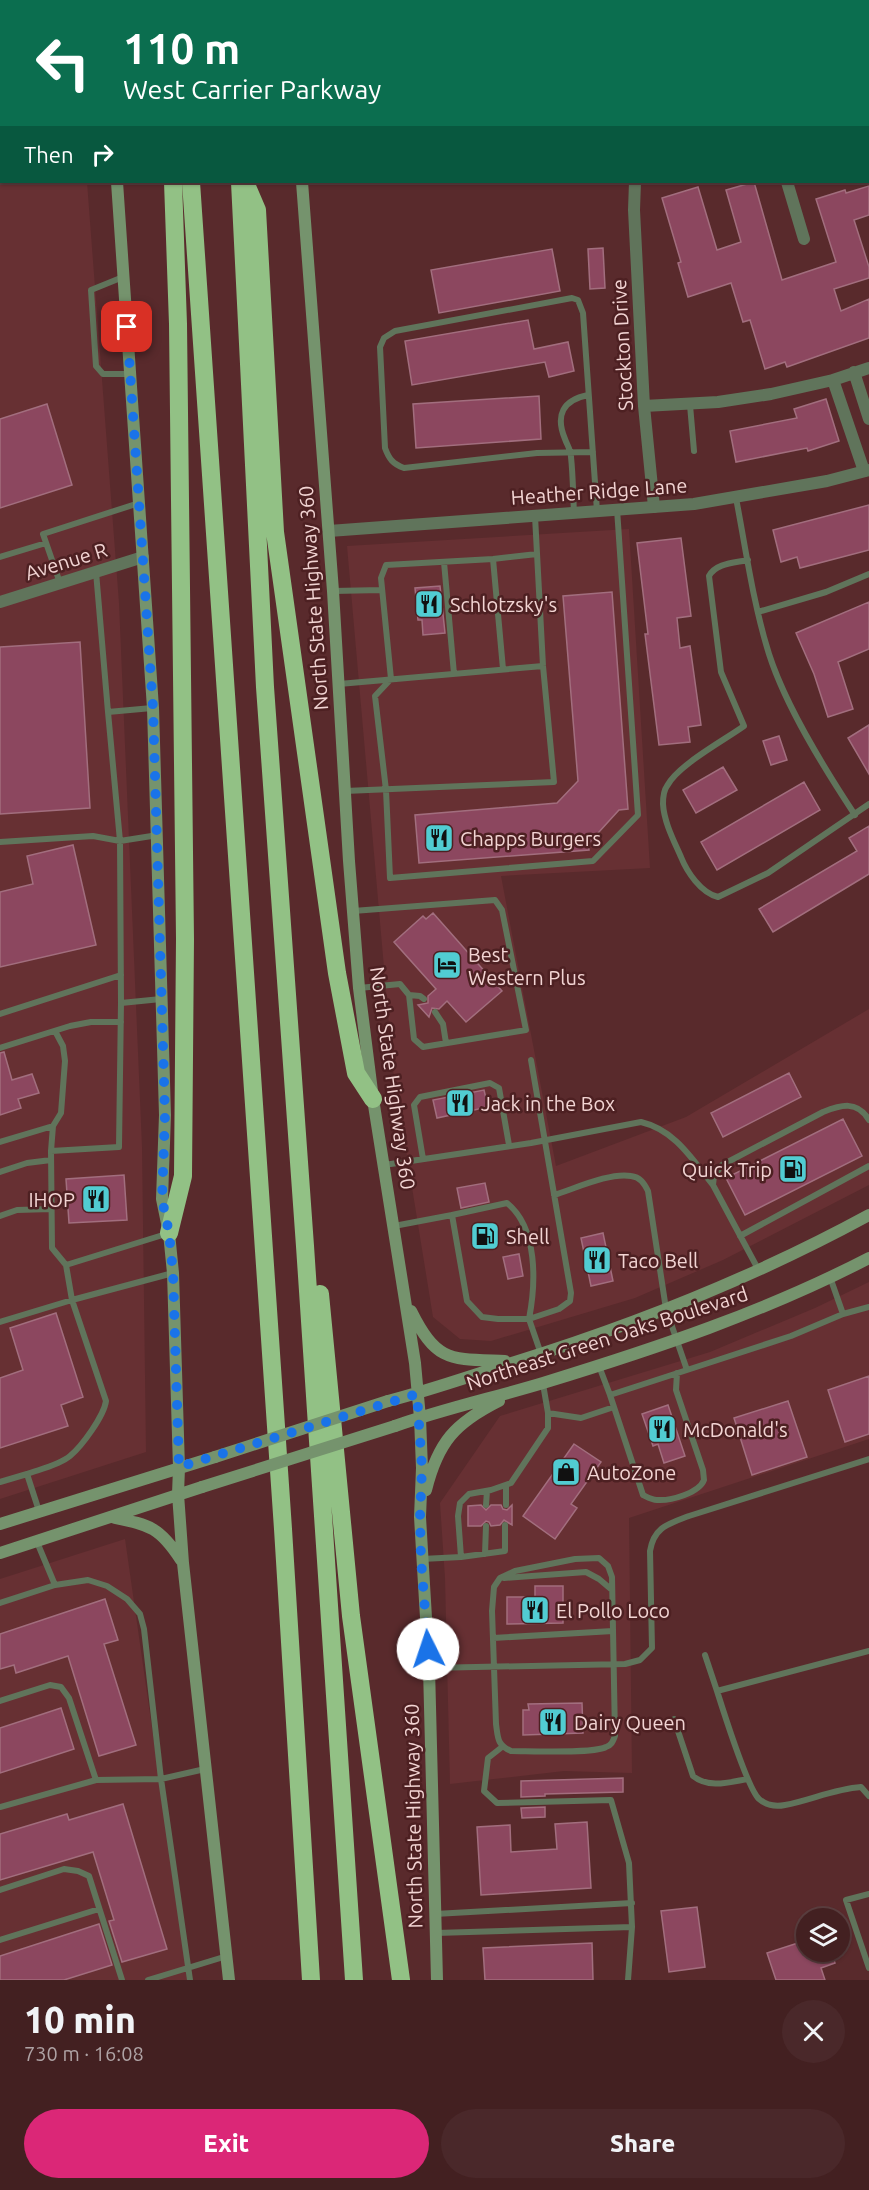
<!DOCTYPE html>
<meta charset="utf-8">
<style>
body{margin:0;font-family:Ubuntu,sans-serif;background:#4a282a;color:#f1f3f6;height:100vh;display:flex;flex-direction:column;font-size:22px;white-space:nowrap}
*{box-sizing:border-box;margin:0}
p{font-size:20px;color:#afa3a5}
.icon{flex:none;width:33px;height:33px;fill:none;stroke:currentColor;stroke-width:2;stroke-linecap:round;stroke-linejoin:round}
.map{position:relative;height:1980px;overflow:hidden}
.details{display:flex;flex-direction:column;background:#432021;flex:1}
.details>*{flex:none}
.top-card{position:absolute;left:0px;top:0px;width:870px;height:183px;box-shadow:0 2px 4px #0004,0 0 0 2px #5b3e3f;background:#0b6e4f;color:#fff;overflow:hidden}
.fabs{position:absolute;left:796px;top:1908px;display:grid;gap:12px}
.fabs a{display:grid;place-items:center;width:54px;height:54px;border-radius:50%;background:#432021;box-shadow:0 2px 4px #0004,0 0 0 2px #5b3e3f;font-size:30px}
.pin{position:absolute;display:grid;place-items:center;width:51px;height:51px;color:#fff;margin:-26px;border-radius:12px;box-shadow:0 3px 9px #0006}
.me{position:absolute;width:66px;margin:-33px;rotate:356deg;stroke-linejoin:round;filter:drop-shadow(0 0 4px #0008)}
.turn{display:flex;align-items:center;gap:21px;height:126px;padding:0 24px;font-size:27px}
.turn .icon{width:78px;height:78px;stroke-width:2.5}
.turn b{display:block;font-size:42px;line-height:51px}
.then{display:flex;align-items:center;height:57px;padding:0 24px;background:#0003;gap:12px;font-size:22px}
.round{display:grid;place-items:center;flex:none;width:63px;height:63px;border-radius:32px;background:#4a282a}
.head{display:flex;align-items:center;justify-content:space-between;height:102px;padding:0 24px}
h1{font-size:36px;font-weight:800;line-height:45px}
.action{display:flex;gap:12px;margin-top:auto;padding:12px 24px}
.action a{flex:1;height:69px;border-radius:36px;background:#db2777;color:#fff;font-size:24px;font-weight:800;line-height:69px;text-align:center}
.action a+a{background:#4a282a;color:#f1f3f6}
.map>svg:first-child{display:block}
</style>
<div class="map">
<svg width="869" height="1980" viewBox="0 0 869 1980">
<rect width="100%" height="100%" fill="#592a2c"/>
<!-- built -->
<path fill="#673033" d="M 0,0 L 72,0 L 2,2 L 2,182 L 87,182 L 119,603 L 142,1147 L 146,1452 L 0,1499 Z
M 313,0 L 558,0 L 553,2 Z
M 629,529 L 650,868 L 501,876 L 556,1166 L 686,1117 L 869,1009 L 869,1185 L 723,1260 L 635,1298 L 491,1341 L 460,1339 L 433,1317 L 393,1070 L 347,546 Z
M 869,1282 L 869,1439 L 629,1518 L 632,1773 L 564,1771 L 450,1784 L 445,1578 L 440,1503 L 500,1416 L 710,1352 L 815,1308 Z
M 125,1539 L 188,1980 L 0,1980 L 0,1579 Z"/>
<!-- building -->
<path fill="#8c475f" stroke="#a26e7e" stroke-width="1.5" d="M 754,182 L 782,280 L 836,262 L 816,199 L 845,190 L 846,193 L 869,186 L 869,215 L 854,220 L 869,267 L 869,278 L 834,289 L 841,311 L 869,299 L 869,338 L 787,367 L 785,362 L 765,369 L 750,320 L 743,322 L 731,283 L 688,297 L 678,263 L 681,262 L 662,198 L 698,187 L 717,250 L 741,242 L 726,190 Z
M 603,248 L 605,288 L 590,289 L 588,249 Z
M 552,249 L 560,291 L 439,313 L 431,270 Z
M 528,320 L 534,349 L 568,342 L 574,371 L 549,377 L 545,362 L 412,385 L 405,341 Z
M 539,396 L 541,439 L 416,448 L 413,404 Z
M 826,399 L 839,441 L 808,451 L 807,448 L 736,462 L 730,431 L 797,418 L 794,409 Z
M 47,404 L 72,485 L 0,508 L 0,419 Z
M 869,505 L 869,550 L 800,568 L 797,557 L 781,562 L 773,530 Z
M 681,538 L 691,616 L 677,618 L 680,648 L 690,646 L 701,725 L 688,727 L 690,742 L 659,745 L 645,634 L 648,634 L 637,543 Z
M 440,586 L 445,633 L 423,635 L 422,620 L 418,620 L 415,588 Z
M 612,592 L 628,809 L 619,810 L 588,844 L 589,850 L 419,863 L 415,815 L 557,803 L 578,781 L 563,596 Z
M 869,602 L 869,649 L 838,662 L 853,709 L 828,717 L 814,674 L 796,633 Z
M 80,642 L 90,808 L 0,814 L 0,647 Z
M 869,725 L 869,774 L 848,738 Z
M 779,736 L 787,760 L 771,765 L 763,741 Z
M 723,767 L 737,790 L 696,813 L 683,790 Z
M 804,782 L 820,810 L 717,870 L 701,842 Z
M 869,826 L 869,874 L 773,932 L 759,909 L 857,851 L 849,838 Z
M 73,845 L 96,945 L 0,967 L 0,892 L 33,884 L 27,856 Z
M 433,913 L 502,991 L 466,1022 L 447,1001 L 439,1009 L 432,1008 L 429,1017 L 418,1005 L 428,1003 L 428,996 L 436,989 L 394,942 L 423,916 L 426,919 Z
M 4,1052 L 12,1080 L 32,1074 L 39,1093 L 18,1099 L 21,1108 L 0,1115 L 0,1053 Z
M 789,1073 L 801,1097 L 723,1137 L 711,1113 Z
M 484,1090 L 488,1107 L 437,1118 L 433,1100 Z
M 843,1119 L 862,1156 L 745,1215 L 726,1178 Z
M 124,1175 L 127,1220 L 69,1223 L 66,1179 Z
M 485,1183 L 489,1202 L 461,1208 L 457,1188 Z
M 603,1233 L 613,1281 L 591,1286 L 581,1238 Z
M 519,1254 L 523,1276 L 508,1279 L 503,1257 Z
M 56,1313 L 83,1397 L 61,1405 L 68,1426 L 0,1448 L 0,1378 L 23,1370 L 10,1328 Z
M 869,1376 L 869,1434 L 845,1442 L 828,1390 Z
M 788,1401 L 807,1457 L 752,1475 L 734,1418 Z
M 668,1405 L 685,1456 L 664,1463 L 658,1444 L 653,1446 L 642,1414 Z
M 574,1444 L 601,1462 L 571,1504 L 577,1508 L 555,1539 L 523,1516 Z
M 481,1505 L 486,1510 L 491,1505 L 501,1505 L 503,1509 L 507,1510 L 512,1505 L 512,1525 L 504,1520 L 500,1525 L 491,1526 L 489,1522 L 486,1521 L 481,1526 L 468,1526 L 468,1506 Z
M 535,1586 L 563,1586 L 563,1623 L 507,1624 L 507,1597 L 535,1597 Z
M 105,1599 L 118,1640 L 104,1644 L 136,1745 L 99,1756 L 68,1656 L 16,1673 L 14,1665 L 0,1669 L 0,1634 Z
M 582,1703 L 583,1733 L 523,1735 L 523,1710 L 529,1710 L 528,1704 Z
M 61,1708 L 74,1749 L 0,1773 L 0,1728 Z
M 623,1778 L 623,1792 L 545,1794 L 545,1796 L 521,1797 L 521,1781 Z
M 123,1804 L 167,1949 L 122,1962 L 109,1921 L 114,1920 L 93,1852 L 0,1880 L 0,1834 L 67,1814 L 69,1820 Z
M 545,1807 L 545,1817 L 522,1818 L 521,1808 Z
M 587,1822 L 591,1888 L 481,1895 L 477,1827 L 510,1825 L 511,1852 L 557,1849 L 555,1824 Z
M 697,1907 L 705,1967 L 669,1972 L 661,1911 Z
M 99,1924 L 112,1965 L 64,1980 L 0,1980 L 0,1956 Z
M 807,1940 L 807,1952 L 831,1952 L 835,1963 L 821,1968 L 825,1980 L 776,1980 L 767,1953 Z
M 592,1943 L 593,1980 L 485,1980 L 483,1948 Z"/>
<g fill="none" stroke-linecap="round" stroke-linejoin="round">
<!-- service -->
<path stroke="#60745b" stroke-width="6" d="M 383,0 L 384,2
M 481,2 L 485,0
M 0,102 L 2,101
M 123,277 L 91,290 L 96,366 L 103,374 L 130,374
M 690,405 L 694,451
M 593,452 L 537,453 L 404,468 C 393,464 389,459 385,448 L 380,347 L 384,338 L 395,331 L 572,298 L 578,300 L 583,313 L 597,511
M 736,498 C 746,550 753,603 769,654 C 786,707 824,768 855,815
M 574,513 C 573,494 573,475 571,457 C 571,450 567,445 565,439 C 555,415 563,400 588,395
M 537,554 L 493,559 L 386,565 L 381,578 L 391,679 L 375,696 L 386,790 L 390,878 L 593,861 L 638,815 L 617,509
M 0,557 L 46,543
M 493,559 L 503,669
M 748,560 C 734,563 716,563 709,576 L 721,672 L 744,726 C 723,741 678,765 667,786 C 664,790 663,799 663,804 C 664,822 674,841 681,857 C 687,872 701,893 718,897 L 768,873 L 869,804
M 444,562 L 454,674
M 96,572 L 108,712
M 60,583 L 43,534 L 139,503
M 333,591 L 382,590
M 758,612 L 826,592 L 869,574
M 339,684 L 543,666
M 345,791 L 554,782 L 543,666 L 535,516
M 0,842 L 93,836 L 120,841 L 108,712 L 152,708
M 353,911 L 495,900 L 502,910 L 526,1030 L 423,1047 L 414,1039 L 409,995 L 400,984 L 359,988
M 409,995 L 420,996 L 424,999
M 121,1003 L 120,841 L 158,835
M 435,1012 L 443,1024 L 446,1043
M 0,1014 L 121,975
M 0,1048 L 70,1026 L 91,1022 L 121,1022
M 0,1142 L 53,1126
M 51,1151 L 53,1126 L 61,1113 L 65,1061 L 63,1046 L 55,1031
M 423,1159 L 414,1105 L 420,1097 L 490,1083 L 499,1088 L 509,1145
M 384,1165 L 531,1143 L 641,1122 C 675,1130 692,1159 713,1185
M 0,1172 L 27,1163 L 51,1160
M 554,1195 C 574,1189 610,1172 631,1176 C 640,1177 644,1183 648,1191 L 666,1309 L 687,1370 L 610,1395 L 599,1366
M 452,1215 L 507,1203 C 538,1228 536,1283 529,1319 L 559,1309 L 570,1301 L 571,1293 L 531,1060
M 0,1216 L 17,1210 L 51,1209
M 394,1226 L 452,1215 L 467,1301 L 482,1317 L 498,1319 L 529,1319 L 541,1354
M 166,1234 L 66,1265 L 72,1300 L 173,1273
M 740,1236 L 869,1166
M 66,1265 L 52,1248 L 51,1151 L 119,1147 L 121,1003 L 161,999
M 758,1269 L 713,1185 L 714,1176 L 722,1165 L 823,1112 C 841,1105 857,1100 869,1120
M 830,1277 L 843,1314 L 869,1307
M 0,1322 L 72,1300 L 106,1401 C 104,1416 82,1446 70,1456 C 59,1465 41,1469 27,1474 L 39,1511
M 687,1370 L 791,1336 L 843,1314
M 543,1384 L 548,1413 L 581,1418 L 614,1407
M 610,1395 L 643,1495 C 647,1497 652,1500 657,1500 C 671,1501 699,1493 704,1480 L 703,1470 L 676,1390 L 677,1373
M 0,1482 L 27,1474
M 486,1505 L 487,1491
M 506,1505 L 506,1485
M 485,1554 L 486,1526
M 461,1557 L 505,1551 L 505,1525
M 599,1558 L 608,1566 L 612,1577 L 615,1736 C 613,1741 612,1745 606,1747 C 593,1754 529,1751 511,1751 C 497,1745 498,1738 496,1724 L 492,1611 L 494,1587 L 500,1578 L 515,1571 L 575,1559 Z
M 422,1559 L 461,1557 L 458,1516 L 460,1503 L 469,1494 L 491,1490 L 511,1483 L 548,1428 L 548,1413
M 504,1578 L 586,1572 L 599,1579 L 612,1590
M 0,1603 L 55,1585
M 493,1638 L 613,1631
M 869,1651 L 717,1691 C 723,1710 748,1789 759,1799 C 766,1805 775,1807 785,1805 C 811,1800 834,1789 861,1787 L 869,1796
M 705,1655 L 717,1691
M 429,1668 L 625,1664 L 640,1660 L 652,1648 L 650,1551 C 654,1527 668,1524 689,1516 L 869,1459
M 0,1701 L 50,1685 L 61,1687 L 69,1698 L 96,1780 L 161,1779 L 144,1629 L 140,1614 L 127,1599 L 107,1586 L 88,1580 L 55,1585 L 37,1542
M 674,1719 L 693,1776 C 709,1789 730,1782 748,1779
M 502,1747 L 488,1758 L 484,1791 L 497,1803 L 611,1800 L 629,1863 L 632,1927 L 628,1980
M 0,1807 L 96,1780
M 0,1890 L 64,1869 L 78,1871 L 89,1876 L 122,1980
M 869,1894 L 846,1900 L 869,1968
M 435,1914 L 632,1903
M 436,1933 L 632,1927
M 0,1940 L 99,1909
M 148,1980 L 227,1956
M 190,1980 L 161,1779 L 205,1769"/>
<!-- minor -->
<path stroke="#60745b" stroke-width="12" d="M 637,2 L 641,0
M 868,162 L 869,162
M 635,182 L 634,210 L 644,406 L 654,507
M 787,182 L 804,239
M 854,372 L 869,419
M 833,380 L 864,471
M 644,406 L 718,402 L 771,394 L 833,380 L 869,368
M 0,602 L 143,557"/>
<!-- tertiary -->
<path stroke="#60745b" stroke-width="12" d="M 329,531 L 694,504 L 827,481 L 869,470"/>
<!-- secondary -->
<path stroke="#75936d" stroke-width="12" d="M 106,0 L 106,2
M 289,0 L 289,2
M 117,182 L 153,708 L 165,1115 L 162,1199 L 169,1233 L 173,1273 L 179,1468 L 178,1494 L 183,1563 L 229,1980
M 302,182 L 333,591 L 349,861 L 359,988 L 373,1099 L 415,1363 L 420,1418 L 422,1468 L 420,1517 L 429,1668 L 437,1980
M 411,1311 C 437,1363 450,1359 505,1361
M 388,1401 C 431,1390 473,1375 515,1362 C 637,1324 757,1276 869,1215
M 395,1426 C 443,1409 493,1398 543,1383 C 654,1349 765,1312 869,1258
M 426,1490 C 438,1442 455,1423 499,1401
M 111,1517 C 149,1525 159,1526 181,1560
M 0,1524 L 215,1457
M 0,1553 L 202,1487"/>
<!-- motorway -->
<path stroke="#92c185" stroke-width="18" d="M 179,0 L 179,2
M 222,0 L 222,2
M 191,182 L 283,1529 L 311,1980
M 240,182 L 265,687 L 305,1246 L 354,1980
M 245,182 L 257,210 L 275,532 L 337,973 L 356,1073 L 373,1099
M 169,1233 L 183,1176 L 185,939 L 178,324 L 173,182
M 320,1294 L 351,1616 L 401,1980"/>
<!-- secondary-bridge -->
<path stroke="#75936d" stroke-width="12" d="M 215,1457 L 388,1401
M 202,1487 L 395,1426"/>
</g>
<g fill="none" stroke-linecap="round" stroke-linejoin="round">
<!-- route -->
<path stroke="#1a73e8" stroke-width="10" stroke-dasharray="0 18" d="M 127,327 L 153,708 L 165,1115 L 162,1199 L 169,1233 L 173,1273 L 179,1467 L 417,1394 L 422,1468 L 420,1517 L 421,1559 L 428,1649"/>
</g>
<!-- icons -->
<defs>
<g id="restaurant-square" transform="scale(1.5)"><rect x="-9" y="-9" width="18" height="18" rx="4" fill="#51ccd2" stroke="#4d2022"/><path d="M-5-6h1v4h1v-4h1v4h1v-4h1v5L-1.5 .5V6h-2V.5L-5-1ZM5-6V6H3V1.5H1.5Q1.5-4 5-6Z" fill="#111"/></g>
<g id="hotel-square" transform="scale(1.5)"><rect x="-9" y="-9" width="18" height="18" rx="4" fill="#51ccd2" stroke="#4d2022"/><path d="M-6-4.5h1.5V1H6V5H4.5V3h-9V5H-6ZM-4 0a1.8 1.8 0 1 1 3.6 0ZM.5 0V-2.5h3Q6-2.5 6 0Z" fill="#111"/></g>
<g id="fuel-square" transform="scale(1.5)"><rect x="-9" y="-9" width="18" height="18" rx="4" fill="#51ccd2" stroke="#4d2022"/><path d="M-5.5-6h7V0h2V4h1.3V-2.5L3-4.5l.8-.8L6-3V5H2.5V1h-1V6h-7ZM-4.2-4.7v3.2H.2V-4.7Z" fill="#111"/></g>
<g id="shop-square" transform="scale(1.5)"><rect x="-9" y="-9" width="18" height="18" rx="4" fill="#51ccd2" stroke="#4d2022"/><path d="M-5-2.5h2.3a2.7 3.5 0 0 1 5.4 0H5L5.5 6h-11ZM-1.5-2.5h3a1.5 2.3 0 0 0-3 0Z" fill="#111"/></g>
</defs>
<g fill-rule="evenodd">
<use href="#restaurant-square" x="429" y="604"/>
<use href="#restaurant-square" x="439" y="838"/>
<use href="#hotel-square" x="447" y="965"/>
<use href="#restaurant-square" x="460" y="1103"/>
<use href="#fuel-square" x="793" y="1169"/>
<use href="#restaurant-square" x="96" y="1199"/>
<use href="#fuel-square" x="485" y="1236"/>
<use href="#restaurant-square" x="597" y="1260"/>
<use href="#restaurant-square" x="662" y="1429"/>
<use href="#shop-square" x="566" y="1472"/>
<use href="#restaurant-square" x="535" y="1610"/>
<use href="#restaurant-square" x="553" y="1722"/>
</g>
<g text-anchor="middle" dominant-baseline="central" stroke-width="5" stroke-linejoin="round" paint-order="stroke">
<!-- street labels -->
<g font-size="20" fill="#f2d4d3" stroke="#4d2022">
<text transform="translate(622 345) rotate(-93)">Stockton Drive</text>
<text transform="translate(599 491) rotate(-4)">Heather Ridge Lane</text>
<text transform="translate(66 561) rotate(-17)">Avenue R</text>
<text transform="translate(313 598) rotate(-94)">North State Highway 360</text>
<text transform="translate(393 1078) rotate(82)">North State Highway 360</text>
<text transform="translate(607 1338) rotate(-18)">Northeast Green Oaks Boulevard</text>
<text transform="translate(413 1816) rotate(-91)">North State Highway 360</text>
</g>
<!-- poi labels -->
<g font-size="20" fill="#f2d4d3" stroke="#4d2022" text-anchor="start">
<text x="450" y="604">Schlotzsky's</text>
<text x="460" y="838">Chapps Burgers</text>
<text x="468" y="954">Best<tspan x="468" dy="23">Western Plus</tspan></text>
<text x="481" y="1103">Jack in the Box</text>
<text x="772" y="1169" text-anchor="end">Quick Trip</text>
<text x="75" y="1199" text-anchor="end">IHOP</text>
<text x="506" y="1236">Shell</text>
<text x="618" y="1260">Taco Bell</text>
<text x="683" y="1429">McDonald's</text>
<text x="587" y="1472">AutoZone</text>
<text x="556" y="1610">El Pollo Loco</text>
<text x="574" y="1722">Dairy Queen</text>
</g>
</g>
</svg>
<div class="fabs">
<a><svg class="icon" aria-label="layers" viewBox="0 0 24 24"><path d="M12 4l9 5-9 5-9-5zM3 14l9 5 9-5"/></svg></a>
</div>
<div class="pin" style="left:127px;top:327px;background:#d93025"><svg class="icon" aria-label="arrive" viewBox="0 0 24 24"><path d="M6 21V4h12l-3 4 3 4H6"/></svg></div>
<svg class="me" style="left:428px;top:1649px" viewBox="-20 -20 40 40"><circle r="19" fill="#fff"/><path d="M0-13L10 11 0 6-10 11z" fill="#1a73e8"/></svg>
<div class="top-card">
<div class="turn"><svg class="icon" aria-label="left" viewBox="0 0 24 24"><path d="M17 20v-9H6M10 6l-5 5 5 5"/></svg><div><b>110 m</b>West Carrier Parkway</div></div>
<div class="then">Then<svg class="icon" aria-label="right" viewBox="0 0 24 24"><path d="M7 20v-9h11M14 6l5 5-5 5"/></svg></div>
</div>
</div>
<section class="details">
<div class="head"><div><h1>10 min</h1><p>730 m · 16:08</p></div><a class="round"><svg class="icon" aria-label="close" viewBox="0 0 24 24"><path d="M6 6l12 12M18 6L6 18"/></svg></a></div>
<div class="action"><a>Exit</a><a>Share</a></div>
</section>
